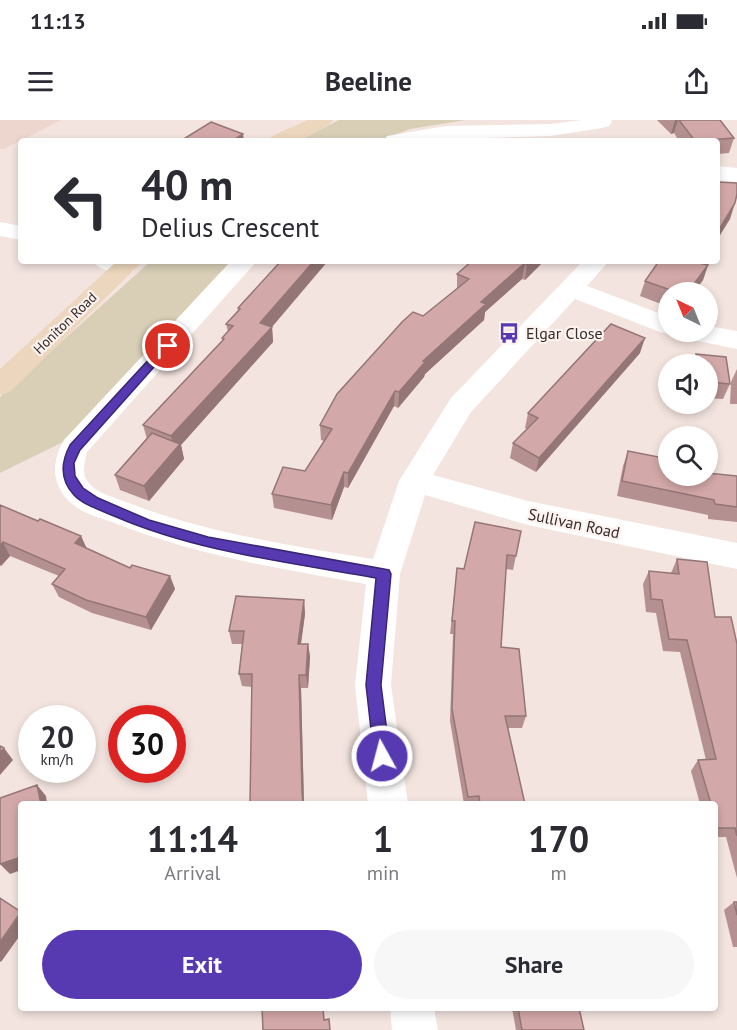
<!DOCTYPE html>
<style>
body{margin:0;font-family:"PT Sans",sans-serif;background:#f7f7f7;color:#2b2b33;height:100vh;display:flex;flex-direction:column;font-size:22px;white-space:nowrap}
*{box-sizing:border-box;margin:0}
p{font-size:20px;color:#7c7c81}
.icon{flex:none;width:33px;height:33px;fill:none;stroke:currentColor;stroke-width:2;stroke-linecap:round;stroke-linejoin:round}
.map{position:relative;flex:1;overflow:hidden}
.details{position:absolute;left:18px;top:681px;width:700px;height:210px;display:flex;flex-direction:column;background:#fff;border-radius:6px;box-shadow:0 3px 9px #0003}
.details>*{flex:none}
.hud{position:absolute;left:18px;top:18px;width:702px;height:126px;border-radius:6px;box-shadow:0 3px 9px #0003;background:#fff;color:#2b2b33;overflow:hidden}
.needle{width:39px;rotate:317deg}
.tools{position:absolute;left:658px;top:162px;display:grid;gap:12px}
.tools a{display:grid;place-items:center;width:60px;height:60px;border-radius:50%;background:#fff;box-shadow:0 3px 9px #0003;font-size:30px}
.speed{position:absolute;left:18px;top:585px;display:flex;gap:12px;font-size:30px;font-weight:700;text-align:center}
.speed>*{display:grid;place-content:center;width:78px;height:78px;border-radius:50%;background:#fff;box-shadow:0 3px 9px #0003;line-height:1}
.speed small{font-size:15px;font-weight:400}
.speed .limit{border:9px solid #d22;background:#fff;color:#111}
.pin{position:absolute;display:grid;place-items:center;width:51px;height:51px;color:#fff;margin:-26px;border:3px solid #fff;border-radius:50%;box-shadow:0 2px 6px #0007}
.me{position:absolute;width:66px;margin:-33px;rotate:353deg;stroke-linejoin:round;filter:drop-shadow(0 0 4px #0008)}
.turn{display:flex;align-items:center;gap:21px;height:126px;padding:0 24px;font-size:27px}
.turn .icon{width:78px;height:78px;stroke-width:2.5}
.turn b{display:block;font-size:42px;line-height:51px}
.eta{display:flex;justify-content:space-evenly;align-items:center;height:102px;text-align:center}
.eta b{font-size:36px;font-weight:600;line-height:42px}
.cta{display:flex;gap:12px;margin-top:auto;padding:12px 24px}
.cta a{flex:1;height:69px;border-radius:36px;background:#573ab2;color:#fff;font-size:24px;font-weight:600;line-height:69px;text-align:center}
.cta a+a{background:#f7f7f7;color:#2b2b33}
.status{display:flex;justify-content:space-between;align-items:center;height:42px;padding:0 30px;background:#fff;direction:ltr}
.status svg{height:16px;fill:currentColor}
header{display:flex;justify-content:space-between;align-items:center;height:78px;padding:0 24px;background:#fff;font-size:27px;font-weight:600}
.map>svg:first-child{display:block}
</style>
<div class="status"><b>11:13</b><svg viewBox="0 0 49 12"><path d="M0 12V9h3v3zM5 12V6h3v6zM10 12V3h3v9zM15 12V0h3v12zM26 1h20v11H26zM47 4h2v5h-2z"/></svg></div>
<header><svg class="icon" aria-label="menu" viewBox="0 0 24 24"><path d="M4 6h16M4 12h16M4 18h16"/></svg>Beeline<svg class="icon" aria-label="share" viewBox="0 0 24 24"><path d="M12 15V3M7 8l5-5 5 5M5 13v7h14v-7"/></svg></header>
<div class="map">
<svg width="737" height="910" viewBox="0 0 737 910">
<rect width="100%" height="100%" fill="#f3e4df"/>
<!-- built -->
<path fill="#ecd6cd" d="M 0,0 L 61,0 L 4,29 L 0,29 Z"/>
<!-- green -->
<path fill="#d9cfb7" d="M 339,0 L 466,0 L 410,9 L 378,21 L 298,21 Z
M 151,141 L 233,141 L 63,322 L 0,353 L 0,277 Z"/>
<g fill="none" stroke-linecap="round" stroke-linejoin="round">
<!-- minor -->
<path fill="#fff" fill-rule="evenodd" d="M 582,0 L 611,0 L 612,2 L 609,6 L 602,8 L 550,16 L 384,21 L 387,16 L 446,6 L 550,4 Z
M 717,46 L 737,48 L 737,62 L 717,60 Z
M 0,102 L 21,106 L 21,120 L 0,116 Z
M 93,141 L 130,141 L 136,147 L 133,152 C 121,155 100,152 93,141 Z
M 231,141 L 257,141 L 87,332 C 85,341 82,351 86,359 C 93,372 113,377 126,382 C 205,413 289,425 373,439 L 399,361 L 451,278 L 583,141 L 609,141 L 587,166 L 669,197 L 669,212 L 678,212 L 669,214 L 660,212 L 575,179 L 471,292 L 433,355 L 528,381 L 737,423 L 737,449 L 528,405 L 425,375 L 400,454 L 391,565 L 408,684 L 368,684 L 355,565 L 366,464 C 280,449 194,435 112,402 C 97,397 78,392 67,379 C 51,361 52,341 64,320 Z
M 708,206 L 737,211 L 737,229 L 683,218 L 679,212 L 708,212 Z
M 390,888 L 434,888 L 438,910 L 392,910 Z"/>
<!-- secondary -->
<path fill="#ecd6bd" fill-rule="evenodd" d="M 308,0 L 333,0 L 330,4 L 299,21 L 267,21 C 272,14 298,5 308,0 Z
M 117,141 L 143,141 L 10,272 L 0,275 L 0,249 Z"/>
</g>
<!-- wall -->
<path fill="#b59090" d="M 657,0 L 720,0 L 734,18 L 729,33 L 717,34 L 717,21 L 679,21 L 674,13 L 671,14 Z
M 472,141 L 544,141 L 525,160 L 522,159 L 485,192 L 484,200 L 425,254 L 424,257 L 398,288 L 394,286 L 348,368 L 344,367 L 332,400 L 274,388 L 272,374 L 305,351 L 324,321 L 321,320 L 320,305 L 423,196 L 457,170 L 457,154 Z
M 659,141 L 704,141 L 702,144 L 708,145 L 703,160 L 694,172 L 669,172 L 669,187 L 640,176 L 645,161 Z
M 238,188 L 272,207 L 273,222 L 181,325 L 184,339 L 149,381 L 120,370 L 115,355 L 147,319 L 143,305 L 222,221 L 222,218 L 228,212 L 226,204 L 238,190 Z
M 640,233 L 536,352 L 510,338 L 513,323 L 527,309 L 525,308 L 528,293 Z
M 696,234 L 730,264 L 723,279 L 708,278 L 708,244 L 693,244 Z
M 737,249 L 737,284 L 730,284 L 731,262 Z
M 628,331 L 669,356 L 737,356 L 737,402 L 708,399 L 708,395 L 617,376 L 623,346 Z
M 0,385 L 38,401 L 81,416 L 86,428 L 130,448 L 170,456 L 175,469 L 151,510 L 92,493 L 59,477 L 52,464 L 59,456 L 10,436 L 1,446 L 0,445 Z
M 521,411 L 513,450 L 506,449 L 501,527 L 526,596 L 522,608 L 508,608 L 525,684 L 464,684 L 450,601 L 453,514 L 450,514 L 457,448 L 464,449 Z
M 677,439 L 715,497 L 737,524 L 737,758 L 726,717 L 716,717 L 716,684 L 700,684 L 691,651 L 698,640 L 706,640 L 680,532 L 663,531 L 656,493 L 646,492 L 643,464 L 649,451 L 671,453 Z
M 304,480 L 305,494 L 301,524 L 308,524 L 310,537 L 308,568 L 301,568 L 304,684 L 250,684 L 252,567 L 242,566 L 239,554 L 242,524 L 232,524 L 229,511 Z
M 734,782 L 737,782 L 737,827 L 733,827 L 724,790 Z
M 512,888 L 579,888 L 584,910 L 516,910 Z"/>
<!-- shaded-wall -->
<path fill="#947676" d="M 675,0 L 678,0 L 674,13 L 671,14 Z
M 243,14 L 244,21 L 232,21 Z
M 735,83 L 730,99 L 717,120 L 717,113 Z
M 314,141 L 328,141 L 272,207 L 273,222 L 181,325 L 184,339 L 149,381 L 144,366 L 175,331 L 171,316 L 260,203 Z
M 531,141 L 544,141 L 525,160 L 527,144 Z
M 525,143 L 522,159 L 485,192 L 484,200 L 425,254 L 424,257 L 398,288 L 399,272 L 423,241 L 481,182 Z
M 708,145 L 703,160 L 694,172 L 688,172 Z
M 645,218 L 640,233 L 536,352 L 539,338 Z
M 395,271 L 394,286 L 348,368 L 348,353 Z
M 344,352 L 344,367 L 332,400 L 331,385 Z
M 81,416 L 87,429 L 75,423 Z
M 3,422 L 10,436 L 1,446 L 0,444 L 0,426 Z
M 170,456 L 175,469 L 151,510 L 146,497 Z
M 304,480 L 305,494 L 299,537 L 298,524 Z
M 308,524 L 310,537 L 308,568 L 306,555 Z
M 299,555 L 301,568 L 304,684 L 302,671 Z
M 4,628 L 13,640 L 0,655 L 0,633 Z
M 37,665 L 46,676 L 47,684 L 41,684 Z
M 21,737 L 21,750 L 10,754 L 0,744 Z
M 21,793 L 21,814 L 1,842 L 0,841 L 0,822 Z"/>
<!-- building -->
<path fill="#d3a8a8" stroke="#947676" stroke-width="1.5" d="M 679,0 L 720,0 L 734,18 L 695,21 Z
M 211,2 L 243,14 L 232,21 L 186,21 L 182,20 Z
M 717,62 L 737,63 L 737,74 L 735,83 L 717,113 Z
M 281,141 L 314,141 L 260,203 L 272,207 L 171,316 L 143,305 L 224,219 L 222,218 L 233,206 L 226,204 L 240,189 L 238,188 Z
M 472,141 L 531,141 L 527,144 L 525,143 L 481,182 L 486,184 L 423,241 L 425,242 L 399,272 L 395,271 L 348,353 L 344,352 L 331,385 L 272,374 L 283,347 L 305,351 L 332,309 L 320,305 L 337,274 L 403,201 L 413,192 L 423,196 L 469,159 L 457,154 Z
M 659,141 L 700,141 L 699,143 L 708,145 L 688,172 L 676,172 L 645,161 Z
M 611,204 L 645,218 L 539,338 L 513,323 L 538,298 L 528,293 Z
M 696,234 L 726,237 L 730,264 L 708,262 L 708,244 L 698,244 Z
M 152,313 L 180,324 L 144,366 L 115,355 Z
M 628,331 L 669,339 L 669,356 L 708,356 L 708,353 L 737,356 L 737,387 L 715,384 L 714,380 L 622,361 Z
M 0,385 L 38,401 L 40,399 L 81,416 L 75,423 L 130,448 L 132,445 L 170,456 L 146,497 L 86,480 L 52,464 L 65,449 L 3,422 L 0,426 Z
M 475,402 L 521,411 L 516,436 L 507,435 L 501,527 L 519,529 L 526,596 L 505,596 L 525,684 L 480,684 L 479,676 L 468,677 L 452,589 L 455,501 L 452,501 L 457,448 L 464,449 Z
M 677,439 L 707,442 L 715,497 L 731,497 L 737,524 L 737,716 L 735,708 L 717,708 L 716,702 L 716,684 L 711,684 L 698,640 L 716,639 L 687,520 L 669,519 L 662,480 L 651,479 L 649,451 L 679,454 Z
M 236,476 L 304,480 L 298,524 L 308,524 L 306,555 L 299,555 L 302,671 L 303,684 L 250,684 L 252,554 L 239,554 L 244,511 L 229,511 Z
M 0,626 L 4,628 L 0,633 Z
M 37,665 L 41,684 L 21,684 L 21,737 L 0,744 L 0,678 Z
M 0,778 L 21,792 L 0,822 Z
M 734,782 L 737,782 L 737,795 Z
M 262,888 L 323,888 L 324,900 L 329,899 L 330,910 L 263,910 Z
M 518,888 L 579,888 L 584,910 L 522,910 Z"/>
<!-- route -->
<path fill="#573ab2" stroke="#392674" stroke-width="1.5" d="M 168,222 L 173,226 L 171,228 L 80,330 L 74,343 L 75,356 L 83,368 L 98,378 L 149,400 L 208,417 L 389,450 L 391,454 L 381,565 L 390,636 L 388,642 L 382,644 L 377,642 L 374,636 L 366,565 L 376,458 C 288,442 197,432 114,396 C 101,390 83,385 74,375 C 59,359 61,342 70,325 L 164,223 Z"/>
<!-- icons -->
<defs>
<g id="bus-bare" transform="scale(1.62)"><path d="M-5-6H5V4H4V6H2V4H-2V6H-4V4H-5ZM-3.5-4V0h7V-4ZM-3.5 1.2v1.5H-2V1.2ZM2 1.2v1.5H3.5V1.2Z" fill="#573ab2" stroke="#fef2ee" stroke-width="2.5" paint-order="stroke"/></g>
</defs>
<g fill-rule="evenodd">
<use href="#bus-bare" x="509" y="213"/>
</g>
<g text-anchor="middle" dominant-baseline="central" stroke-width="4.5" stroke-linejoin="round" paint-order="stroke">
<!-- far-street labels -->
<g font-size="14" fill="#332e2c" stroke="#fef2ee">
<text transform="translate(65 203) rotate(-44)">Honiton Road</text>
</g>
<!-- poi labels -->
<g font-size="16" fill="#332e2c" stroke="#fef2ee" text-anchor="start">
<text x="526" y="213">Elgar Close</text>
</g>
<!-- street labels -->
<g font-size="16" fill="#332e2c" stroke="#fef2ee">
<text transform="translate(574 403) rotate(12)">Sullivan Road</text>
</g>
</g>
</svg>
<div class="tools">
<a><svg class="needle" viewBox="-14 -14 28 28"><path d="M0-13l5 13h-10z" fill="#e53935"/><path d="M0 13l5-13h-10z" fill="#7c7c81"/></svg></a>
<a><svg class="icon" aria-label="sound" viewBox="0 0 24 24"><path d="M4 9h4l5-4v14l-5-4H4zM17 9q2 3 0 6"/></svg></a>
<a><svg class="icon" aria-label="search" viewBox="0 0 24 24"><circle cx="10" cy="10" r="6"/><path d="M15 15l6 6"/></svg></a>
</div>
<div class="speed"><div>20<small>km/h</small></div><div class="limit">30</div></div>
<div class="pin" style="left:168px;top:226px;background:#d93025"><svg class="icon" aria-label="arrive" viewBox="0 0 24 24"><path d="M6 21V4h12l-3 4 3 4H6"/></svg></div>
<svg class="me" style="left:382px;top:636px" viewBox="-20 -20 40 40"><circle r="17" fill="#573ab2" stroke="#fff" stroke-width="3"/><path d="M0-11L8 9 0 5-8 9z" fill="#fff"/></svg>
<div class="hud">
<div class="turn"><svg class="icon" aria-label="left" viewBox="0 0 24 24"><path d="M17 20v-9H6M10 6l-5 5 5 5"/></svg><div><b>40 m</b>Delius Crescent</div></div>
</div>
<section class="details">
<div class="eta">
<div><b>11:14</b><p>Arrival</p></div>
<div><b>1</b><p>min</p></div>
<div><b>170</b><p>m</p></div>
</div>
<div class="cta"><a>Exit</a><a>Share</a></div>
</section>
</div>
